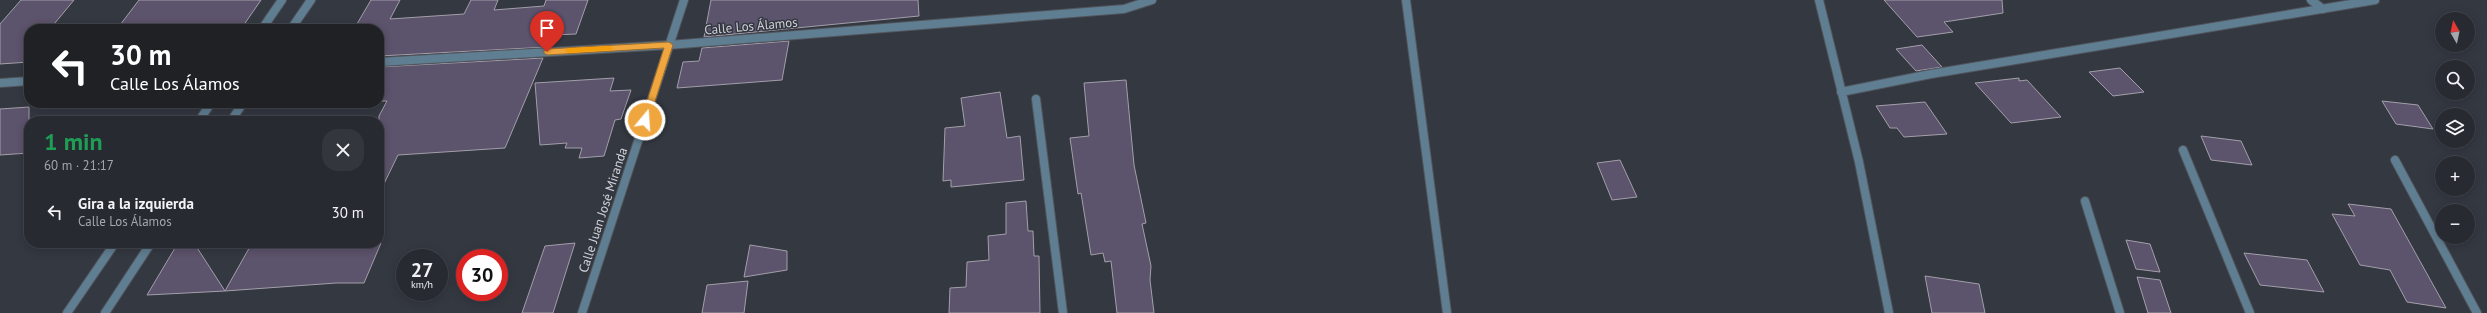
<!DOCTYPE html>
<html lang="es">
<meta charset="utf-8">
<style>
body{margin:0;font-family:"PT Sans",sans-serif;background:#33363d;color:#f1f3f6;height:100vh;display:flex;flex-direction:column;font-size:15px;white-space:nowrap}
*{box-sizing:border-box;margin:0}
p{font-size:13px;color:#a4a7ab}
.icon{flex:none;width:22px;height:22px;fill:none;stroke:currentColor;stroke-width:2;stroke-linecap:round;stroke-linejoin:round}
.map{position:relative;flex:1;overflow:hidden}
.panel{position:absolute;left:24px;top:116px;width:360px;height:132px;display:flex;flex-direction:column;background:#272a31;border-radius:16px;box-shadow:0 2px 10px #0003,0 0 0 1px #43464d}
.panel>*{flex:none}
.top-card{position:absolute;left:24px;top:24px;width:360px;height:84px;border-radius:16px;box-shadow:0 2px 10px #0003,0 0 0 1px #43464d;background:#202124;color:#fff;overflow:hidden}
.needle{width:26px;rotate:351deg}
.fabs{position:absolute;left:2435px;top:12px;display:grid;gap:8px}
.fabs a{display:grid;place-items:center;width:40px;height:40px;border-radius:50%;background:#272a31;box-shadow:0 2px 10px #0003,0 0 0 1px #43464d;font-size:20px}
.speed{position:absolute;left:396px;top:249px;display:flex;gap:8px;font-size:20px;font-weight:700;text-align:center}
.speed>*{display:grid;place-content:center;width:52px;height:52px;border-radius:50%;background:#272a31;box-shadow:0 2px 10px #0003,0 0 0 1px #43464d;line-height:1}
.speed small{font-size:10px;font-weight:400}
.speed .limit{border:6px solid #d22;background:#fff;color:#111}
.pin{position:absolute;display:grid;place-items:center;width:34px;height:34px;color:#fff;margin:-41px -17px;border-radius:50% 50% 50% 0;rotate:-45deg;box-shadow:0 0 4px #0007}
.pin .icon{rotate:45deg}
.me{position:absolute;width:44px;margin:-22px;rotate:18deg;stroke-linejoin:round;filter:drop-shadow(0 0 3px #0008)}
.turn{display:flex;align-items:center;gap:14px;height:84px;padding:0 20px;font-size:18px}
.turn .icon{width:52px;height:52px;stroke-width:2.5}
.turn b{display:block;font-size:28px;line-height:34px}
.round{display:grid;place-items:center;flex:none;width:42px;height:42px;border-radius:16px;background:#33363d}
.headline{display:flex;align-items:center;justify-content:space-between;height:68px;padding:0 20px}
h1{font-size:24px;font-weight:700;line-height:30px;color:#1e9e55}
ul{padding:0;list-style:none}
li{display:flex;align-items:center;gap:12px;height:56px;padding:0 20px}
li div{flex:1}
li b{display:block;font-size:15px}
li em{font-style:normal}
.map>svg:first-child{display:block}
</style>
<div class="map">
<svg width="2487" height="313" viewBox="0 0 2487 313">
<rect width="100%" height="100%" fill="#343841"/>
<!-- building -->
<path fill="#5c536c" stroke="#a39faa" d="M 21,0 L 74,0 L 50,29 L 29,29 L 29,62 L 0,64 L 0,24 Z
M 139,0 L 261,0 L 241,29 L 117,29 Z
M 371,0 L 400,0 L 390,19 L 464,14 L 471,0 L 498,0 L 494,10 L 544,6 L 546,0 L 588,0 L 576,34 L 553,35 L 548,47 L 379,56 L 379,29 L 354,29 Z
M 711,0 L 918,0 L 919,16 L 704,37 Z
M 1884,0 L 2002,0 L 2003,13 L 1944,22 L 1953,32 L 1917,37 Z
M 789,41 L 782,80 L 677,88 L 683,62 L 699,61 L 702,48 Z
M 1922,45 L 1942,67 L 1916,71 L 1896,49 Z
M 543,58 L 505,148 L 398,155 L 379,194 L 379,116 L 387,101 L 379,101 L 379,67 Z
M 2120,68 L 2144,92 L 2113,96 L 2089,72 Z
M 614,78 L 610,91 L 631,90 L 621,119 L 615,120 L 604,156 L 579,158 L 582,148 L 565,148 L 567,143 L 540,145 L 535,83 Z
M 2019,78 L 2019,81 L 2027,80 L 2061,117 L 2011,123 L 1975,83 Z
M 1126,80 L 1134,165 L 1146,223 L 1142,224 L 1151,266 L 1150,280 L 1154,313 L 1117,313 L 1111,261 L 1105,262 L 1103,253 L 1091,255 L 1081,193 L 1078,194 L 1070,138 L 1089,136 L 1084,83 Z
M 1000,92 L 1007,138 L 1020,136 L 1024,180 L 951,187 L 951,180 L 943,181 L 945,128 L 965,126 L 961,98 Z
M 2382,101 L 2418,105 L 2433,129 L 2396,124 Z
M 1925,102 L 1947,134 L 1904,137 L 1897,128 L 1890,128 L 1876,106 Z
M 29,107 L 29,153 L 0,155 L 0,109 Z
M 2201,136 L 2241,141 L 2252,165 L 2211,160 Z
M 1620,160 L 1637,197 L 1612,200 L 1597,163 Z
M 1026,201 L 1028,231 L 1033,231 L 1034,256 L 1039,256 L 1040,313 L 949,313 L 950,288 L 966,287 L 967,262 L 989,260 L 988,236 L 1006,234 L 1006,203 Z
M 2348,204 L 2391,209 L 2446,308 L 2407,302 L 2390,270 L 2360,265 L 2332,214 L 2355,216 Z
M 2126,240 L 2150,244 L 2160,272 L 2136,269 Z
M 178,243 L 194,243 L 225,291 L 147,295 Z
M 252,243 L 381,243 L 364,283 L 336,283 L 225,291 Z
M 575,243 L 553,313 L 522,313 L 545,246 Z
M 750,245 L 787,251 L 787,270 L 744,277 Z
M 2244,253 L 2307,260 L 2324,292 L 2260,285 Z
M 1925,276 L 1979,284 L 1985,313 L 1932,313 Z
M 2137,277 L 2160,280 L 2171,313 L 2148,313 Z
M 748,281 L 744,313 L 702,313 L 707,285 Z"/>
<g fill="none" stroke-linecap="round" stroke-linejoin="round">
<!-- minor casing -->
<g stroke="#50545c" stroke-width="10">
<path id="minor" d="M 1406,0 L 1447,313
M 1819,0 L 1859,162 L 1889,313
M 2311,0 L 2323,9
M 262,29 L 282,0
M 291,29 L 311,0
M 379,62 L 669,45 L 1124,9 L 1152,0
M 0,83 L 29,81
M 1841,92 L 1931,74 L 2375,0
M 1036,99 L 1063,313
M 199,121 L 211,103
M 231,121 L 243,103
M 2183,150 L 2250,313
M 2395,160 L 2477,313
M 2085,201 L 2120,313
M 67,313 L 115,243
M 105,313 L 151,243
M 582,313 L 684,0"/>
</g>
<!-- minor -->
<use href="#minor" stroke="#607e91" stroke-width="8"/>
</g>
<!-- route -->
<path fill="#f0a63f" stroke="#9c6c29" d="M 669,42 L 673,45 L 649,120 L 645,122 L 641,120 L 664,48 L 547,55 L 543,52 L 547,49 Z"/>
<!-- slow -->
<path fill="#f59e0b" d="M 609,46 L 613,48 L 612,50 L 569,53 L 564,51 L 569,48 Z"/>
<g text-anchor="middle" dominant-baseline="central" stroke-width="3" stroke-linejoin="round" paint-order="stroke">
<!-- street labels -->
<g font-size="13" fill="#d1d3d9" stroke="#343841">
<text transform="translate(751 26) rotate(-5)">Calle Los Álamos</text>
<text transform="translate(603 210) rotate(-72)">Calle Juan José Miranda</text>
</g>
</g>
</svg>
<div class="fabs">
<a><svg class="needle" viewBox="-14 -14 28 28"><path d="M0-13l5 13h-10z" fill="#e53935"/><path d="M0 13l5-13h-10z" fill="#a4a7ab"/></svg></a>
<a><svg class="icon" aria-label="search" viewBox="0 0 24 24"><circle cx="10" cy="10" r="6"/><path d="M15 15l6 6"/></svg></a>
<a><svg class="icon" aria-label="layers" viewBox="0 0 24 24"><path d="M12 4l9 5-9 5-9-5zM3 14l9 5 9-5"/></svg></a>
<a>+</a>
<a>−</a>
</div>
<div class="speed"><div>27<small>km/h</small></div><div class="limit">30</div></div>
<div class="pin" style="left:547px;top:52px;background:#d93025"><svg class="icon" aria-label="arrive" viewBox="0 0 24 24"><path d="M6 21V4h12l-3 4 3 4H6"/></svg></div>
<svg class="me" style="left:645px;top:120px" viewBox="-20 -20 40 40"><circle r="17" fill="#f0a63f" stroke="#fff" stroke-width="3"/><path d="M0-11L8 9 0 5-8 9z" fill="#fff"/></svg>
<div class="top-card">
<div class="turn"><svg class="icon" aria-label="left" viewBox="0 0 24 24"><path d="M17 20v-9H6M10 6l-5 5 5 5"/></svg><div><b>30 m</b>Calle Los Álamos</div></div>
</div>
<section class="panel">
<div class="headline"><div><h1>1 min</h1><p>60 m · 21:17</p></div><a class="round"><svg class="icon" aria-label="close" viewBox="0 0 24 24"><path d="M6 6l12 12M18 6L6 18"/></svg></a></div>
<ul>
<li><svg class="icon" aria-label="left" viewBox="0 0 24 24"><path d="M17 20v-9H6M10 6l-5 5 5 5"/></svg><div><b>Gira a la izquierda</b><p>Calle Los Álamos</p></div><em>30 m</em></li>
</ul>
</section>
</div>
